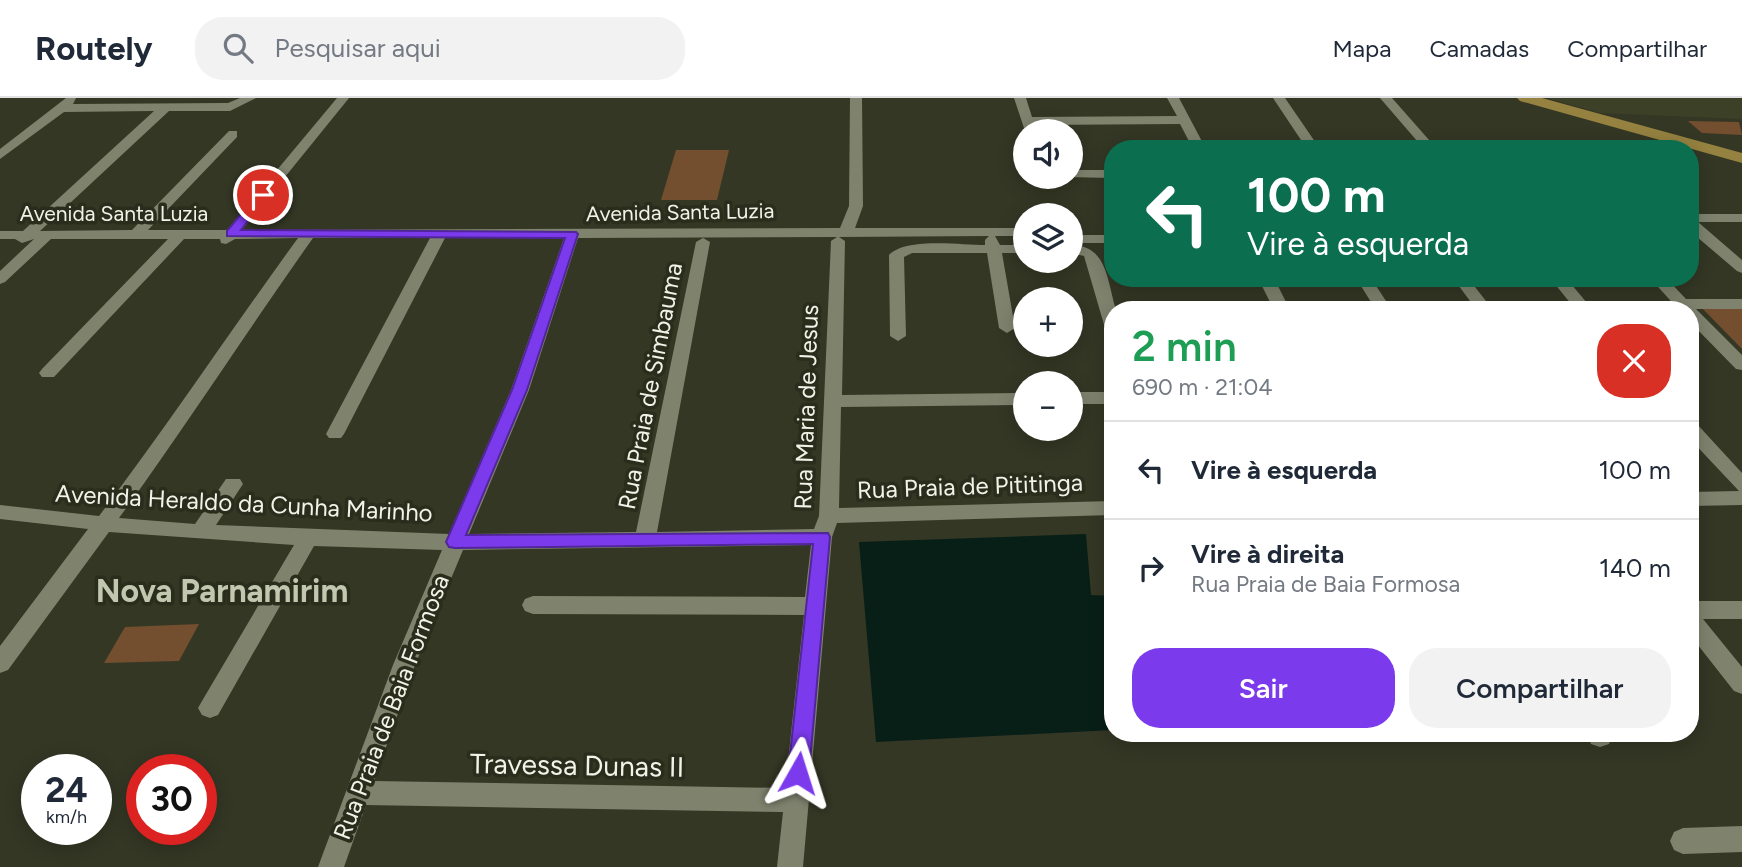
<!DOCTYPE html>
<html lang="pt">
<meta charset="utf-8">
<style>
body{margin:0;font-family:Figtree,sans-serif;background:#f2f2f3;color:#1f2937;height:100vh;display:flex;flex-direction:column;font-size:26px;white-space:nowrap}
*{box-sizing:border-box;margin:0}
p{font-size:23px;color:#747a83}
.icon{flex:none;width:38px;height:38px;fill:none;stroke:currentColor;stroke-width:2;stroke-linecap:round;stroke-linejoin:round}
.map{position:relative;flex:1;overflow:hidden}
.panel{position:absolute;left:1104px;top:203px;width:595px;height:441px;display:flex;flex-direction:column;background:#fff;border-radius:28px;box-shadow:0 4px 18px #0003}
.panel>*{flex:none}
.top-card{position:absolute;left:1104px;top:42px;width:595px;height:147px;border-radius:28px;box-shadow:0 4px 18px #0003;background:#0b6e4f;color:#fff;overflow:hidden}
.tools{position:absolute;left:1013px;top:21px;display:grid;gap:14px}
.tools a{display:grid;place-items:center;width:70px;height:70px;border-radius:50%;background:#fff;box-shadow:0 4px 18px #0003;font-size:35px}
.speed{position:absolute;left:21px;top:656px;display:flex;gap:14px;font-size:35px;font-weight:700;text-align:center}
.speed>*{display:grid;place-content:center;width:91px;height:91px;border-radius:50%;background:#fff;box-shadow:0 4px 18px #0003;line-height:1}
.speed small{font-size:18px;font-weight:400}
.speed .limit{border:10px solid #d22;background:#fff;color:#111}
.pin{position:absolute;display:grid;place-items:center;width:60px;height:60px;color:#fff;margin:-30px;border:4px solid #fff;border-radius:50%;box-shadow:0 2px 7px #0007}
.me{position:absolute;width:77px;margin:-38px;rotate:6deg;stroke-linejoin:round;filter:drop-shadow(0 0 5px #0008)}
.turn{display:flex;align-items:center;gap:24px;height:147px;padding:0 28px;font-size:32px}
.turn .icon{width:91px;height:91px;stroke-width:2.5}
.turn b{display:block;font-size:49px;line-height:60px}
.round{display:grid;place-items:center;flex:none;width:74px;height:74px;border-radius:28px;background:#f2f2f3}
.summary{display:flex;align-items:center;justify-content:space-between;height:119px;padding:0 28px}
h1{font-size:42px;font-weight:600;line-height:52px;color:#1e9e55}
.action{display:flex;gap:14px;margin-top:auto;padding:14px 28px}
.action a{flex:1;height:80px;border-radius:28px;background:#7c3aed;color:#fff;font-size:28px;font-weight:600;line-height:80px;text-align:center}
.action a+a{background:#f2f2f3;color:#1f2937}
ul{padding:0;list-style:none}
li{display:flex;align-items:center;gap:21px;height:98px;padding:0 28px;border-top:2px solid #e0e1e3}
li div{flex:1}
li b{display:block;font-size:26px}
li em{font-style:normal}
header{display:flex;align-items:center;gap:42px;box-sizing:border-box;height:98px;padding:0 35px;background:#fff;border-bottom:2px solid #e0e1e3}
header strong{font-size:33px}
nav{display:flex;gap:38px;margin-inline-start:auto;font-size:24px}
.search{width:490px;height:63px;background:#f2f2f3;display:flex;align-items:center;gap:18px;box-sizing:border-box;padding:0 24px;border-radius:28px;color:#747a83;font-size:26px}
.map>svg:first-child{display:block}
</style>
<header>
<strong>Routely</strong>
<div class="search"><svg class="icon" aria-label="search" viewBox="0 0 24 24"><circle cx="10" cy="10" r="6"/><path d="M15 15l6 6"/></svg>Pesquisar aqui</div>
<nav><a>Mapa</a><a>Camadas</a><a>Compartilhar</a></nav>
</header>
<div class="map">
<svg width="1742" height="769" viewBox="0 0 1742 769">
<rect width="100%" height="100%" fill="#343724"/>
<!-- built -->
<path fill="#3c4027" d="M 1547,0 L 1742,0 L 1742,21 L 1600,15 Z"/>
<!-- green -->
<path fill="#734f30" d="M 1688,23 L 1739,24 L 1742,37 L 1702,35 Z
M 676,52 L 729,52 L 717,102 L 661,102 Z
M 1699,207 L 1742,208 L 1742,251 Z
M 199,526 L 179,563 L 104,565 L 125,529 Z"/>
<!-- water -->
<path fill="#081f18" d="M 1086,436 L 1091,497 L 1113,498 L 1113,632 L 876,644 L 859,444 Z"/>
<g fill="none" stroke-linecap="round" stroke-linejoin="round">
<!-- minor -->
<path fill="#7f836e" fill-rule="evenodd" d="M 66,0 L 76,0 L 73,6 L 228,5 L 240,0 L 256,0 L 230,13 L 169,13 L 40,133 L 132,132 L 229,33 L 237,33 L 237,39 L 148,132 L 227,132 L 337,0 L 349,0 L 242,132 L 840,130 L 849,108 L 850,0 L 862,0 L 863,108 L 855,130 L 1026,130 L 1026,138 L 995,138 L 1000,147 L 1026,147 L 1026,155 L 1002,155 L 1015,230 L 1007,235 L 999,230 L 987,155 L 912,155 L 904,159 L 906,238 L 898,243 L 890,238 L 889,157 C 906,139 961,147 985,147 L 985,142 L 989,138 L 839,139 L 845,143 L 842,297 L 1026,295 L 1026,307 L 841,309 L 839,410 L 1113,403 L 1113,417 L 837,425 L 832,439 L 803,769 L 777,769 L 783,714 L 366,707 L 344,769 L 318,769 L 393,567 L 442,452 L 314,448 L 218,617 L 210,620 L 202,617 L 198,610 L 202,603 L 294,447 L 109,434 L 8,572 L 0,575 L 0,548 L 88,431 L 0,421 L 0,407 L 99,418 C 168,327 231,232 298,140 L 235,141 L 226,146 L 221,145 L 220,141 L 184,141 L 54,279 L 42,279 L 39,275 L 42,271 L 168,141 L 51,141 L 5,184 L 0,186 L 0,173 L 34,141 L 22,145 L 15,141 L 0,141 L 0,133 L 23,133 L 154,13 L 64,14 L 0,61 L 0,51 ZM 837,139 L 831,143 L 819,418 L 814,431 L 657,434 L 710,144 L 703,140 L 696,144 L 636,434 L 469,436 L 529,292 L 578,140 ZM 313,140 L 430,140 L 326,336 L 329,340 L 341,340 L 344,336 L 445,140 L 564,140 L 511,292 L 449,436 L 216,427 L 243,386 L 240,381 L 226,381 L 195,426 L 119,420 C 186,328 247,233 313,140 ZM 811,447 L 805,499 L 533,498 L 525,501 L 522,507 L 525,513 L 533,516 L 804,517 L 785,690 L 374,683 L 415,567 L 463,452 Z
M 1014,0 L 1026,0 L 1032,19 L 1177,18 L 1167,0 L 1179,0 L 1206,51 L 1193,51 L 1180,26 L 1034,27 L 1036,33 L 1026,33 L 1026,36 Z
M 1273,0 L 1285,0 L 1320,51 L 1307,51 Z
M 1380,0 L 1392,0 L 1437,51 L 1424,51 Z
M 1071,72 L 1113,72 L 1113,80 L 1066,79 L 1071,79 Z
M 1690,116 L 1742,116 L 1742,124 L 1698,124 L 1742,162 L 1742,175 L 1737,173 L 1690,133 Z
M 1071,137 L 1113,137 L 1113,145 L 1071,145 Z
M 1071,147 C 1107,147 1107,182 1116,212 L 1113,212 L 1113,235 L 1105,230 L 1084,158 L 1071,155 Z
M 1258,180 L 1274,180 L 1290,212 L 1274,212 Z
M 1356,180 L 1371,180 L 1386,203 L 1470,203 L 1453,180 L 1468,180 L 1493,212 L 1376,212 Z
M 1550,180 L 1566,180 L 1593,212 L 1576,212 Z
M 1650,180 L 1666,180 L 1686,201 L 1742,201 L 1742,211 L 1696,211 L 1742,257 L 1742,272 L 1736,271 L 1690,224 L 1690,212 L 1679,212 Z
M 1071,294 L 1113,294 L 1113,306 L 1071,306 Z
M 1690,323 L 1696,325 L 1742,375 L 1742,407 L 1690,408 L 1690,394 L 1739,393 L 1690,341 Z
M 1690,503 L 1742,503 L 1742,521 L 1703,521 L 1742,569 L 1742,596 L 1734,593 L 1690,537 Z
M 1587,635 L 1611,635 L 1612,638 L 1609,646 L 1600,649 L 1591,646 Z
M 1742,728 L 1742,754 L 1683,756 L 1674,752 L 1670,743 L 1674,734 L 1683,730 Z"/>
<!-- major -->
<path fill="#958240" fill-rule="evenodd" d="M 1517,0 L 1542,0 L 1742,55 L 1742,65 L 1520,3 Z"/>
</g>
<!-- route -->
<path fill="#7c3aed" stroke="#51269a" stroke-width="2" d="M 263,93 L 269,97 L 241,132 L 576,134 L 578,136 L 527,292 L 466,437 L 828,435 L 830,439 L 809,675 L 806,682 L 798,685 L 791,682 L 788,675 L 813,446 L 455,450 L 449,449 L 446,444 L 512,292 L 565,140 L 227,138 L 227,133 L 259,94 Z"/>
<g text-anchor="middle" dominant-baseline="central" stroke-width="7" stroke-linejoin="round" paint-order="stroke">
<!-- far-street labels -->
<g font-size="21" fill="#f0f3e7" stroke="#2a2d1b">
<text transform="translate(680 114) rotate(-1)">Avenida Santa Luzia</text>
<text x="114" y="115">Avenida Santa Luzia</text>
</g>
<!-- street labels -->
<g font-size="24" fill="#f0f3e7" stroke="#2a2d1b">
<text transform="translate(650 288) rotate(-79)">Rua Praia de Simbauma</text>
<text transform="translate(806 309) rotate(-88)">Rua Maria de Jesus</text>
<text transform="translate(970 388) rotate(-2)">Rua Praia de Pititinga</text>
<text transform="translate(244 405) rotate(3)">Avenida Heraldo da Cunha Marinho</text>
<text transform="translate(391 609) rotate(-69)">Rua Praia de Baia Formosa</text>
</g>
<!-- near-street labels -->
<g font-size="28" fill="#f0f3e7" stroke="#2a2d1b">
<text transform="translate(577 667) rotate(1)">Travessa Dunas II</text>
</g>
<!-- district labels -->
<g font-size="32" font-weight="bold" fill="#c2c7b0" stroke="#2a2d1b">
<text x="222" y="493">Nova Parnamirim</text>
</g>
</g>
</svg>
<div class="tools">
<a><svg class="icon" aria-label="sound" viewBox="0 0 24 24"><path d="M4 9h4l5-4v14l-5-4H4zM17 9q2 3 0 6"/></svg></a>
<a><svg class="icon" aria-label="layers" viewBox="0 0 24 24"><path d="M12 4l9 5-9 5-9-5zM3 14l9 5 9-5"/></svg></a>
<a>+</a>
<a>−</a>
</div>
<div class="speed"><div>24<small>km/h</small></div><div class="limit">30</div></div>
<div class="pin" style="left:263px;top:97px;background:#d93025"><svg class="icon" aria-label="arrive" viewBox="0 0 24 24"><path d="M6 21V4h12l-3 4 3 4H6"/></svg></div>
<svg class="me" style="left:798px;top:675px" viewBox="-20 -20 40 40"><path d="M0-17L14 15 0 8-14 15z" fill="#7c3aed" stroke="#fff" stroke-width="4"/></svg>
<div class="top-card">
<div class="turn"><svg class="icon" aria-label="left" viewBox="0 0 24 24"><path d="M17 20v-9H6M10 6l-5 5 5 5"/></svg><div><b>100 m</b>Vire à esquerda</div></div>
</div>
<section class="panel">
<div class="summary"><div><h1>2 min</h1><p>690 m · 21:04</p></div><a class="round" style="background:#d93025;color:#fff"><svg class="icon" aria-label="close" viewBox="0 0 24 24"><path d="M6 6l12 12M18 6L6 18"/></svg></a></div>
<ul>
<li><svg class="icon" aria-label="left" viewBox="0 0 24 24"><path d="M17 20v-9H6M10 6l-5 5 5 5"/></svg><div><b>Vire à esquerda</b></div><em>100 m</em></li>
<li><svg class="icon" aria-label="right" viewBox="0 0 24 24"><path d="M7 20v-9h11M14 6l5 5-5 5"/></svg><div><b>Vire à direita</b><p>Rua Praia de Baia Formosa</p></div><em>140 m</em></li>
</ul>
<div class="action"><a>Sair</a><a>Compartilhar</a></div>
</section>
</div>
